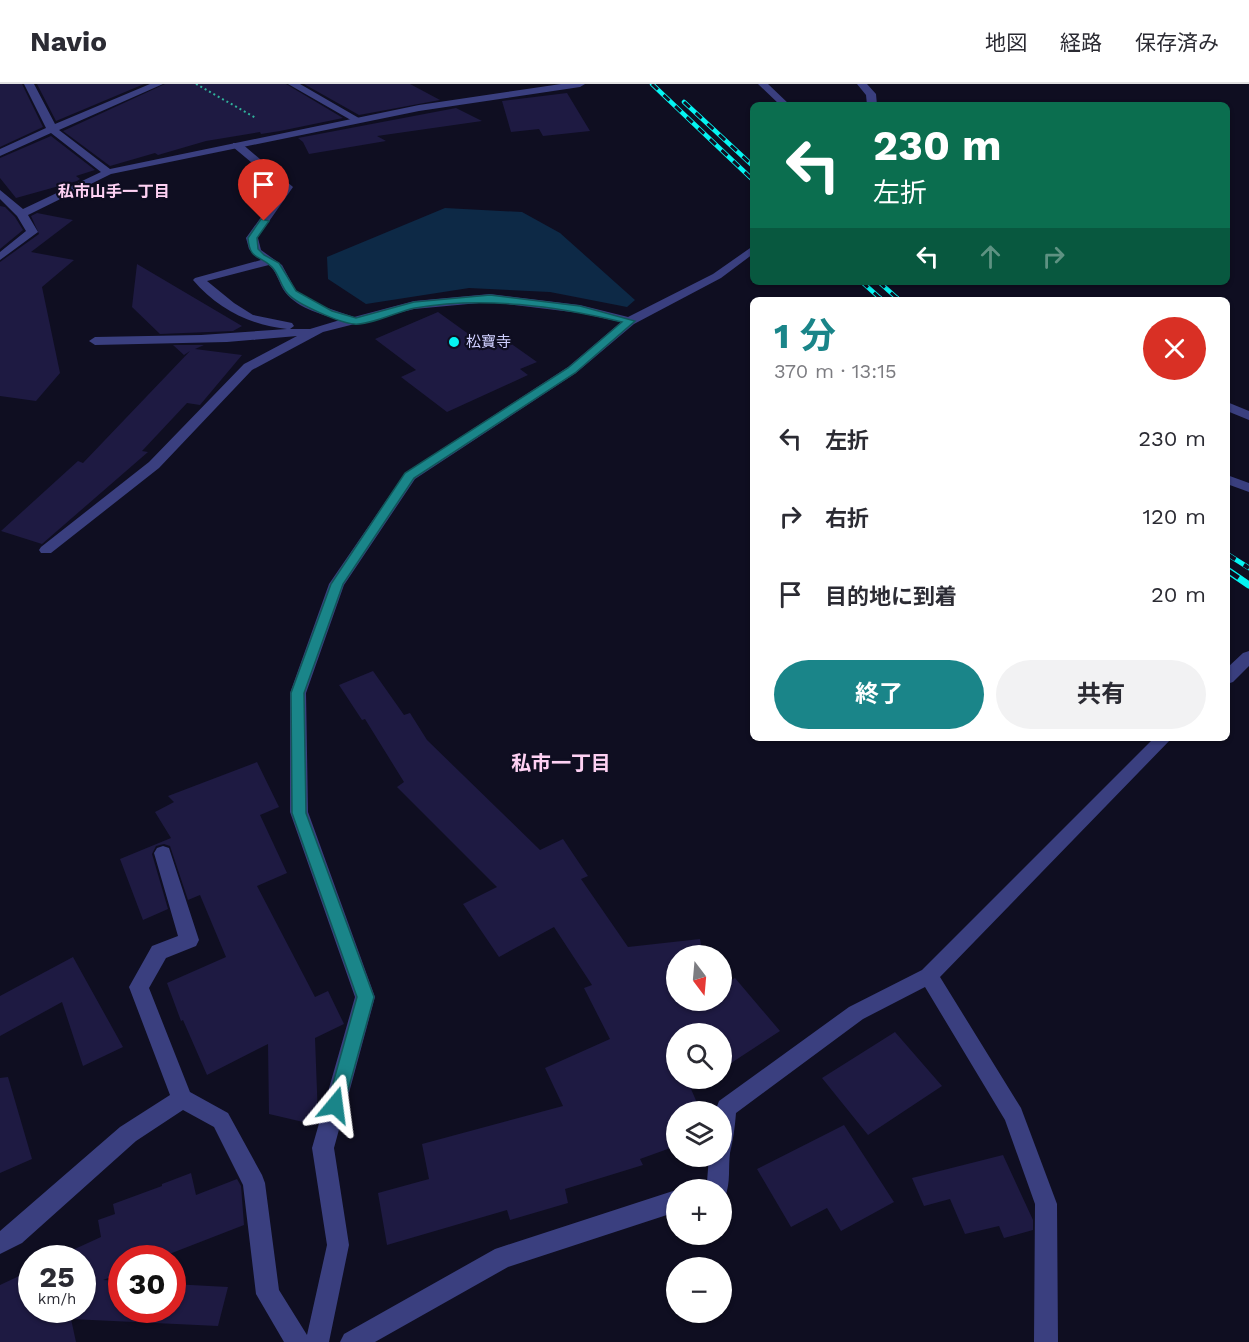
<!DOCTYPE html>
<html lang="ja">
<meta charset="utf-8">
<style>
body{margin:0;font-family:"Work Sans","Noto Sans JP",sans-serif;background:#f2f2f3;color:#2b2b33;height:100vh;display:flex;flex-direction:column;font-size:22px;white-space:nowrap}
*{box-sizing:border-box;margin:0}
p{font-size:20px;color:#7c7c81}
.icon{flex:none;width:33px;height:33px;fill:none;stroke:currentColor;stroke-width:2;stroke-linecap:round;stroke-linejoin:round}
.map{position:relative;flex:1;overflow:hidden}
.side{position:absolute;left:750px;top:213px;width:480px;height:444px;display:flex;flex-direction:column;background:#fff;border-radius:9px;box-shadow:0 2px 4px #0004}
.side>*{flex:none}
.guide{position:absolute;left:750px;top:18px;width:480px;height:183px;border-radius:9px;box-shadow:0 2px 4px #0004;background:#0b6e4f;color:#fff;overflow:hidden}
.needle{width:39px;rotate:164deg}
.controls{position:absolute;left:666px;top:861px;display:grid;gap:12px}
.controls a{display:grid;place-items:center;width:66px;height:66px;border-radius:50%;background:#fff;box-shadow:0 2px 4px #0004;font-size:30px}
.speed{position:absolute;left:18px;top:1161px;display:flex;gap:12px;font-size:30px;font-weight:700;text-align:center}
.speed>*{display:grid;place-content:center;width:78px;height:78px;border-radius:50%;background:#fff;box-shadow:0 2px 4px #0004;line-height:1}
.speed small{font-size:15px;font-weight:400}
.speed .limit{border:9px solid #d22;background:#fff;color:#111}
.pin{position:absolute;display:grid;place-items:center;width:51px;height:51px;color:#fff;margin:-62px -26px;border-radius:50% 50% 50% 0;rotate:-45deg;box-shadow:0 0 6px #0007}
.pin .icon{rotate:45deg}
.me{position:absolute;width:66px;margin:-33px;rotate:16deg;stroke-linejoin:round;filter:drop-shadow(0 0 4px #0008)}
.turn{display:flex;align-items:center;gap:21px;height:126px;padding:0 24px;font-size:27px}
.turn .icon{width:78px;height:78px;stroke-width:2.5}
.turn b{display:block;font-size:42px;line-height:51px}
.lanes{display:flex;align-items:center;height:57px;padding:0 24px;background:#0003;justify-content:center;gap:30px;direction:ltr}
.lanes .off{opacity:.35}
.round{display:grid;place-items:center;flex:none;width:63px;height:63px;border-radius:32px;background:#f2f2f3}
.head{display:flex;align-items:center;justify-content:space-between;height:102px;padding:0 24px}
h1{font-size:36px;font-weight:700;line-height:45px;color:#1a8589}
.action{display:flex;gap:12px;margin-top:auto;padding:12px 24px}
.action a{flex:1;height:69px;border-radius:36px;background:#1a8589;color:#fff;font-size:24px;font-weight:700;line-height:69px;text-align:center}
.action a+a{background:#f2f2f3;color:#2b2b33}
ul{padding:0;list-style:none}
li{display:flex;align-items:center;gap:18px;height:78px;padding:0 24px}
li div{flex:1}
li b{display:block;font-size:22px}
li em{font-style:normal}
header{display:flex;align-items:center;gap:36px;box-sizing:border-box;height:84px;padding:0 30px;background:#fff;border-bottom:2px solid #e1e1e2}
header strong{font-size:28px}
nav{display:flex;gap:33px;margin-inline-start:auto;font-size:21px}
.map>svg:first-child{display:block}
</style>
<header>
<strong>Navio</strong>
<nav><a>地図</a><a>経路</a><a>保存済み</a></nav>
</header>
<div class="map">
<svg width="1249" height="1258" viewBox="0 0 1249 1258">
<rect width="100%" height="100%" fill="#0f0e21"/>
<!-- water -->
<path fill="#0d2946" d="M 445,124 L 522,128 L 560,149 L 635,216 L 627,223 L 550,208 L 469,204 L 366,220 L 328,195 L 327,173 Z"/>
<!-- building -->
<path fill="#1e1a42" d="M 0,0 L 22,0 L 43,43 L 0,63 Z
M 37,0 L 144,0 L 56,37 Z
M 165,0 L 286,0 L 343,34 L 280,47 L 261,50 L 260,48 L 206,57 L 158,71 L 155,69 L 110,82 L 63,47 Z
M 304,0 L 410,0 L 440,16 L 359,31 Z
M 567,9 L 590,47 L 543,52 L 539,45 L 511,48 L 502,17 Z
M 456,24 L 482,37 L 377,52 L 386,57 L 309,70 L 303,58 L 298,54 Z
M 51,52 L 95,86 L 76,92 L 80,95 L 77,97 L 16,114 L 0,94 L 0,74 Z
M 0,122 L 5,123 L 15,133 L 23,146 L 0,165 Z
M 37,129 L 73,136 L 31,168 L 74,176 L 42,203 L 60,289 L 36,317 L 0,312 L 0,178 L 39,150 L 31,132 Z
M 137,180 L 242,242 L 233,247 L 160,250 L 132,223 Z
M 438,228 L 488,264 L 506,256 L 537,278 L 520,285 L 528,291 L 447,328 L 401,293 L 416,286 L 375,255 Z
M 173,261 L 204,261 L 195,265 L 242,271 L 200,321 L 187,319 L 142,367 L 148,368 L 42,460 L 1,447 L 78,377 L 83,379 L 190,267 L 184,271 Z
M 373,587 L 404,631 L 410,629 L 427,656 L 540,766 L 563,755 L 588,792 L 581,795 L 628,863 L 700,855 L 703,872 L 676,872 L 676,916 L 722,916 L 722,902 L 735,894 L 780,947 L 722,985 L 722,950 L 676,950 L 676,994 L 707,994 L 691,1005 L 701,1028 L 676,1028 L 676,1062 L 640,1075 L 643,1081 L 565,1105 L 568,1119 L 510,1136 L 507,1126 L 387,1161 L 378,1109 L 429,1095 L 422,1060 L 563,1022 L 545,984 L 610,955 L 584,904 L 592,901 L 554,843 L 499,873 L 463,820 L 497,803 L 397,703 L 404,698 L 365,635 L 362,636 L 339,601 Z
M 257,678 L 279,723 L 260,731 L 287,789 L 257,802 L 315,913 L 328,907 L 344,940 L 315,954 L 318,1034 L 316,1041 L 269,1030 L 268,960 L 207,991 L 183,936 L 181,937 L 167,899 L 226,873 L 200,811 L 188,816 L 170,762 L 164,760 L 156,762 L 152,770 L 168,825 L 143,836 L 120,775 L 171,754 L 155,728 L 174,718 L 168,712 Z
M 73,873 L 123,963 L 83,982 L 62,918 L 0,952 L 0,912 Z
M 895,948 L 942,1002 L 868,1051 L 822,994 Z
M 8,993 L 32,1075 L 0,1089 L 0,994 Z
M 844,1041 L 894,1118 L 841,1147 L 827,1124 L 791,1143 L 757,1085 Z
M 1003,1071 L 1033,1136 L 1033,1146 L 1004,1154 L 999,1142 L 965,1150 L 950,1115 L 924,1122 L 912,1094 Z
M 191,1089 L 196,1111 L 237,1095 L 241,1102 L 244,1141 L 159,1174 L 122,1174 L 122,1189 L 103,1196 L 122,1197 L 122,1226 L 172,1226 L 172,1200 L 228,1203 L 218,1242 L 71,1235 L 76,1258 L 0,1258 L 0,1201 L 32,1186 L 32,1226 L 82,1226 L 82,1174 L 55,1174 L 101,1153 L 98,1136 L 115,1130 L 113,1120 L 162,1102 L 162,1100 Z"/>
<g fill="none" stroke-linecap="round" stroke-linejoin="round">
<!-- path -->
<path stroke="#30b19b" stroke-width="2" stroke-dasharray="2 3" stroke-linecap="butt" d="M 196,0 L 256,34"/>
<!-- service -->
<path fill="#3a3f7f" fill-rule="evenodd" d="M 288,0 L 300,0 L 364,37 L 356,39 Z
M 758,0 L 768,0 L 790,21 L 780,21 Z
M 233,59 L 241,59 L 293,103 L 256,156 L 252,157 L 246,154 L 282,104 L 233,63 Z
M 1227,391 L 1249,399 L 1249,408 L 1227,400 Z"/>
<!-- minor -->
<path fill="#3a3f7f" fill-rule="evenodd" d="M 24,0 L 34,0 L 55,40 L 150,0 L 163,0 L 59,46 L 110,85 L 419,21 L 561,0 L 585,0 L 580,3 L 419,27 L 111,90 L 28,131 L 38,148 L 0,176 L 0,168 L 26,147 L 17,132 L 0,115 L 0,106 L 23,125 L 101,88 L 51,49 L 0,72 L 0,65 L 46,44 Z
M 857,0 L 867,0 L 876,10 L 877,21 L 867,21 L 866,11 Z
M 252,151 L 258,154 L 261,166 L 282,181 L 296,207 L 316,220 L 354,233 L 414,217 L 490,210 L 580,221 L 628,233 L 713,190 L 753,162 L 753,170 L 721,194 L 634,240 L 576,289 L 415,395 L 344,501 L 306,609 L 308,728 L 375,913 L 334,1064 L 349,1161 L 329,1258 L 284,1258 L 256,1210 L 243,1101 L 214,1043 L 183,1026 L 136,1057 L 22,1159 L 0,1170 L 0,1147 L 120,1043 L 170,1011 L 129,903 L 152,862 L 178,852 L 154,769 L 157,764 L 163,762 L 169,764 L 199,856 L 196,862 L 166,874 L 149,904 L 190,1008 L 228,1029 L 262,1091 L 265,1099 L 279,1206 L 307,1251 L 327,1161 L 312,1064 L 355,913 L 290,728 L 290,609 L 329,500 L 405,389 L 568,283 L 621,238 L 580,229 L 490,218 L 414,225 L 323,248 L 252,286 L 159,384 L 51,469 L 41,469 L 39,466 L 41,463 L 149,378 L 244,280 L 297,252 L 227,258 L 95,261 L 89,257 L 95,253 L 201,251 L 287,245 C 250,241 218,225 193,196 L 195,194 L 261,176 L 249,165 L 246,154 ZM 269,181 C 276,187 278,196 283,205 C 294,223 320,230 340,236 L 310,245 L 290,245 L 294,242 L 292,239 L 253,231 L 234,219 L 207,197 Z
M 1227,318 L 1249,327 L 1249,336 L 1227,327 Z
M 1249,567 L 1249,582 L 1233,598 L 1227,600 L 1227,584 L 1243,569 Z
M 1154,654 L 1172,654 L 940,893 L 1021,1024 L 1057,1120 L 1058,1258 L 1034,1258 L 1035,1120 L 1005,1036 L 925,903 L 863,935 L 736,1029 C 735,1043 733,1056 730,1069 C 728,1083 731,1098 725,1113 L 722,1114 L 722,1106 L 703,1106 L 707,1098 L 709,1072 L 722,1072 L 722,1028 L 715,1028 L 719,1017 L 849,923 L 922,886 Z
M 676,1106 L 676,1128 L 508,1183 L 375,1258 L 340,1258 L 344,1250 L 495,1165 Z"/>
<!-- rail-far2 casing -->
<g stroke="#05f4f2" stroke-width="4.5">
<path id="rail-far2" d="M 652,0 L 753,96
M 684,18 L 753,82
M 862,198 L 881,215
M 879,198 L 898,215"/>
</g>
<!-- rail-far1 casing -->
<g stroke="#05f4f2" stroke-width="5">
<path id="rail-far1" d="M 879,214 L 882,216
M 896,214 L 899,216
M 1227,470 L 1249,484"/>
</g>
<!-- rail casing -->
<g stroke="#05f4f2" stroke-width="7">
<path id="rail" d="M 1227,486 L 1249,501"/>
</g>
<!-- rail-far2 -->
<use href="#rail-far2" stroke="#0f0e21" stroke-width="3" stroke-dasharray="8" stroke-linecap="butt"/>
<!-- rail-far1 -->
<use href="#rail-far1" stroke="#0f0e21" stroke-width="4" stroke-dasharray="10" stroke-linecap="butt"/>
<!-- rail -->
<use href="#rail" stroke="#0f0e21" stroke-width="4.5" stroke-dasharray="14" stroke-linecap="butt"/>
</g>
<!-- route -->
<path fill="#1a8589" stroke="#115659" stroke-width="1.5" d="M 261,135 L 269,137 L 257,154 L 258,165 L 264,171 L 279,179 L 296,207 L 332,227 L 356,234 L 414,218 L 490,211 L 580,222 L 635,237 L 575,289 L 414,394 L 343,500 L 304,609 L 306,729 L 374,913 L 344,1021 L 341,1026 L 335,1029 L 329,1026 L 327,1021 L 357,913 L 292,729 L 291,609 L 331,500 L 405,389 L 568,284 L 622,238 C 555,222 485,212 415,224 C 399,227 368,242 354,240 C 340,239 297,220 288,210 C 281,203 279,190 272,183 C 259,170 250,177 248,154 Z"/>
<!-- markers -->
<circle fill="#05f4f2" stroke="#0f0e21" stroke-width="2" cx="454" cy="258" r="6"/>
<g text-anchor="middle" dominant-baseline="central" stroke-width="4.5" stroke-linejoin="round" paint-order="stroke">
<!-- far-poi labels -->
<g font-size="15" fill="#cfcffe" stroke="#0f0e21" text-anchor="start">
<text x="466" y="258">松寶寺</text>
</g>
<!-- far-neighbourhood labels -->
<g font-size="16" font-weight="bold" fill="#fed1f3" stroke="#0f0e21">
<text x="114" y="107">私市山手一丁目</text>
</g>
<!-- neighbourhood labels -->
<g font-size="20" font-weight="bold" fill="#fed1f3" stroke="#0f0e21">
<text x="561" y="679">私市一丁目</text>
</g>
</g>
</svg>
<div class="controls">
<a><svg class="needle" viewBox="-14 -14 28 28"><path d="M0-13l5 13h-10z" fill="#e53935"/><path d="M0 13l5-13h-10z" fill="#7c7c81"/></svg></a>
<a><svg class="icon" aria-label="search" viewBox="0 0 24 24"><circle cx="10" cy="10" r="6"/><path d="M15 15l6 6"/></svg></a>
<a><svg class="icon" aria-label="layers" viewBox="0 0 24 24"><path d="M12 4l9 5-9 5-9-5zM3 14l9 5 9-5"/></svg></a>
<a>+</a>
<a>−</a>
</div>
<div class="speed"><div>25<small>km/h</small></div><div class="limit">30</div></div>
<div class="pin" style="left:264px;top:137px;background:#d93025"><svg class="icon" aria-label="arrive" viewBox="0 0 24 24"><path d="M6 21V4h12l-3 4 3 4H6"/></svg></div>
<svg class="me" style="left:335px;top:1021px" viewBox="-20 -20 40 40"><path d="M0-17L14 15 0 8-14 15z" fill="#1a8589" stroke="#fff" stroke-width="4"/></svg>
<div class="guide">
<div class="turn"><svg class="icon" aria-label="left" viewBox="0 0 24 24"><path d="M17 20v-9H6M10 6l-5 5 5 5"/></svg><div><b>230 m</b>左折</div></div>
<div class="lanes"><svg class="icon" aria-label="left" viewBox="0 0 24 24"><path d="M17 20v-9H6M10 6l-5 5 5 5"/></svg><svg class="icon off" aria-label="ahead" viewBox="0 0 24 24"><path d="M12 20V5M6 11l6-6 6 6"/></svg><svg class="icon off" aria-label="right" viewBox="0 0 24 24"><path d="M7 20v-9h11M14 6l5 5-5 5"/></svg></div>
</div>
<section class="side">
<div class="head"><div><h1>1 分</h1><p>370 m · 13:15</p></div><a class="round" style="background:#d93025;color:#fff"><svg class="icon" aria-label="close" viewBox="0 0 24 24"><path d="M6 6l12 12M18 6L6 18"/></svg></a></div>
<ul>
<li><svg class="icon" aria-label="left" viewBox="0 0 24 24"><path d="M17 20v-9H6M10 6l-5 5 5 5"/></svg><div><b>左折</b></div><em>230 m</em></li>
<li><svg class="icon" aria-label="right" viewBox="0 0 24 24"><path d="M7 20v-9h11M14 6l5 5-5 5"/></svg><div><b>右折</b></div><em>120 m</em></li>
<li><svg class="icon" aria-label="arrive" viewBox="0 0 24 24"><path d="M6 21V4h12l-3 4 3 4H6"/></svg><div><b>目的地に到着</b></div><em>20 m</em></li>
</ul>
<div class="action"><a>終了</a><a>共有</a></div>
</section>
</div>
